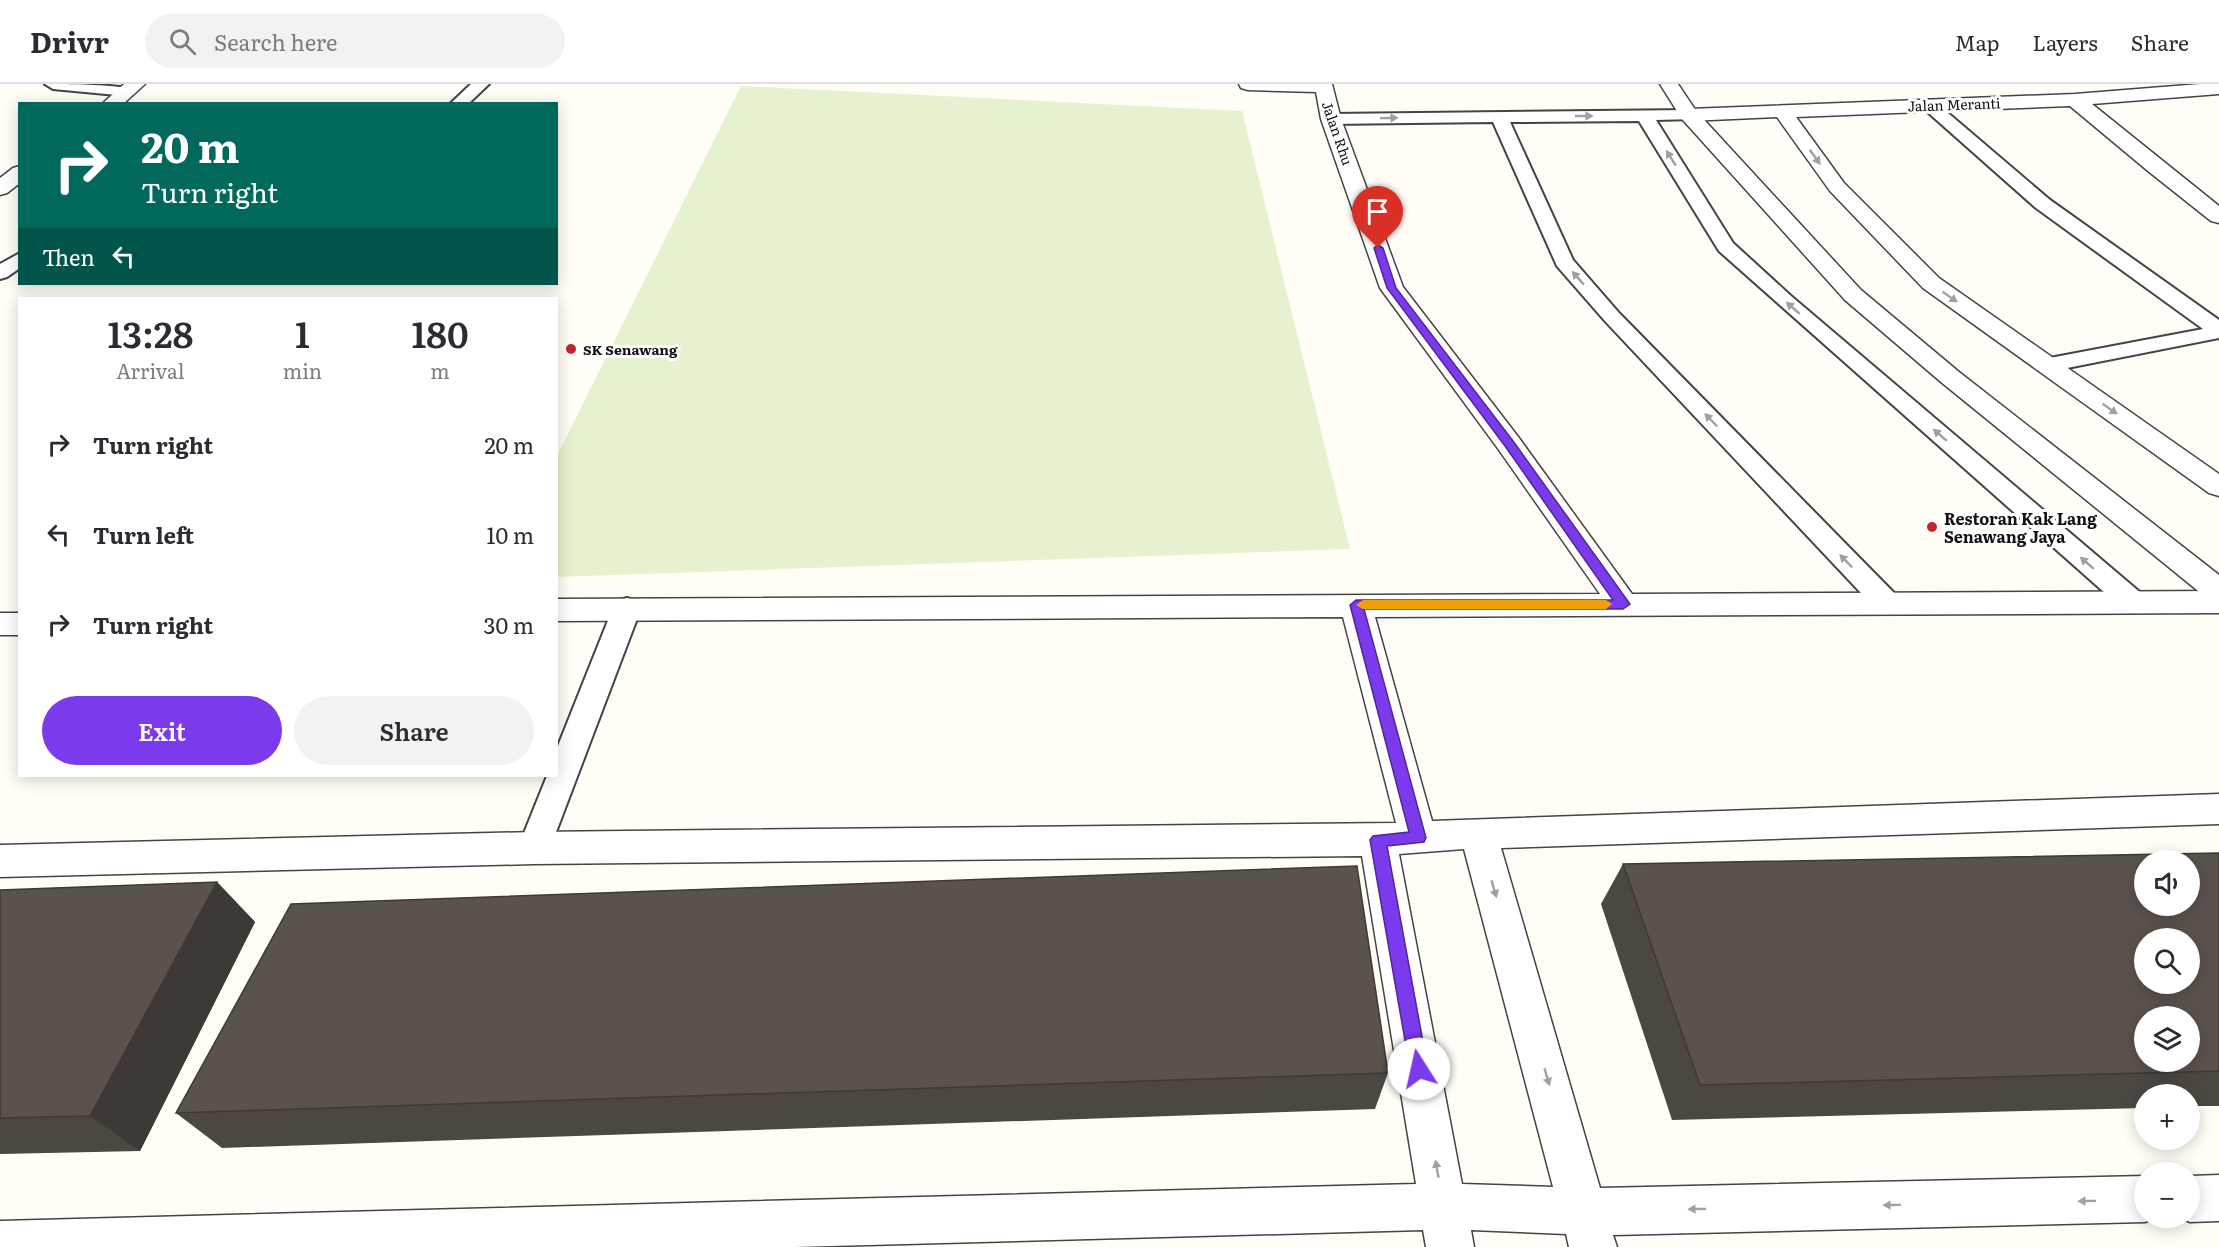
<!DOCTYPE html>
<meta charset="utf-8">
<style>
body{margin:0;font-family:Literata,serif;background:#f2f2f3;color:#2b2b33;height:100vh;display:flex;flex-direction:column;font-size:22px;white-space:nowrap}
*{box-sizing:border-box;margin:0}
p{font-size:20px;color:#7c7c81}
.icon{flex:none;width:33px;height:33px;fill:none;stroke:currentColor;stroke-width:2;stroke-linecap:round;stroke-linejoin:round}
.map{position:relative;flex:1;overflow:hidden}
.side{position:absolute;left:18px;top:213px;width:540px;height:480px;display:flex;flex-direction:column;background:#fff;border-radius:0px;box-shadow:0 3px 15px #0003}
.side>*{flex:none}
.hud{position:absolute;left:18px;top:18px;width:540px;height:183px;border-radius:0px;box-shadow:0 3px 15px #0003;background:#00695c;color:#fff;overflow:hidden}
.tools{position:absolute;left:2134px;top:766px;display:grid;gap:12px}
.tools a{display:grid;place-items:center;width:66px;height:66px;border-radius:50%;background:#fff;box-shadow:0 3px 15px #0003;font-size:30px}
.pin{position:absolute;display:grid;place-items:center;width:51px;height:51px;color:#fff;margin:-62px -26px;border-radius:50% 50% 50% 0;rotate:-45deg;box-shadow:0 0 6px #0007}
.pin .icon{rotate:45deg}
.me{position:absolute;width:66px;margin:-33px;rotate:350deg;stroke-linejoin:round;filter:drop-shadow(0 0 4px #0008)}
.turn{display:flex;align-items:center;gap:21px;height:126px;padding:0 24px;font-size:27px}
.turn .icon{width:78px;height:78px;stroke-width:2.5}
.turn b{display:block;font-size:42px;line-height:51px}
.then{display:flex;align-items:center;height:57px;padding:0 24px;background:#0003;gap:12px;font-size:22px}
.eta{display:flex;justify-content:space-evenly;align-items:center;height:102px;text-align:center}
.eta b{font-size:36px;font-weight:600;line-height:42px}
.cta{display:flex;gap:12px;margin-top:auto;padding:12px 24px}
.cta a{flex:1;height:69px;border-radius:36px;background:#7c3aed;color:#fff;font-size:24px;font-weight:600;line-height:69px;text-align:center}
.cta a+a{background:#f2f2f3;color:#2b2b33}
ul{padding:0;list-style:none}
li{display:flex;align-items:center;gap:18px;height:90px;padding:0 24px}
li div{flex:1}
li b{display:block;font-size:22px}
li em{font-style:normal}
header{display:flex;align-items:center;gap:36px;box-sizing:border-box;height:84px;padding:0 30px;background:#fff;border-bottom:2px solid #e1e1e2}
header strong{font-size:28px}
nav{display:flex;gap:33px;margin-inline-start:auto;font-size:21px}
.search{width:420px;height:54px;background:#f2f2f3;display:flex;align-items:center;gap:15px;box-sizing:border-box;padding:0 21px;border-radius:33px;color:#7c7c81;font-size:22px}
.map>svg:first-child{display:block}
</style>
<header>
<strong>Drivr</strong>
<div class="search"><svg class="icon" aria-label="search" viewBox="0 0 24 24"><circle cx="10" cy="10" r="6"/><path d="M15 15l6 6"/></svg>Search here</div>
<nav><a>Map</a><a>Layers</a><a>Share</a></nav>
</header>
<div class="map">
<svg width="2219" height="1163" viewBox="0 0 2219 1163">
<rect width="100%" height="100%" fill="#fffdf5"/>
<!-- pitch -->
<path fill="#e6f2cf" d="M 741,2 L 1242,27 L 1350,465 L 557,493 L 557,372 Z"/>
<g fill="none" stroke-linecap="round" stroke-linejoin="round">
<!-- service casing -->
<g stroke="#444" stroke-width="4">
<path id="service" d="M 45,0 C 62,0 125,0 135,7 L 127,12 L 53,5 Z
M 471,0 L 489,0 L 468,20 L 450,20 Z
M 1929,16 L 1935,18 L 2050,116 L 2219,236 L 2219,254 L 2047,288 L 2039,286 L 2036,281 L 2039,276 L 2203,245 L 2036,124 L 1923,24 L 1921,21 Z
M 1689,26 L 1697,31 L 1695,35 L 1656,36 L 1733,159 L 1791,212 L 2142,510 L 2146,517 L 2142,524 L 2132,526 L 2122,524 L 1719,167 L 1639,37 L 1510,38 L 1573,176 L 1619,229 L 1897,512 L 1901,519 L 1897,526 L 1887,528 L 1877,526 L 1605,237 L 1557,182 L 1493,38 L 1331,40 L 1323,35 L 1331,30 Z
M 20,169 L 20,184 L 7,193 L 0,195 L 0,180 Z
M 627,514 L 637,517 L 641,524 L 550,764 L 545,774 L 534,777 L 523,774 L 518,764 L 547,692 L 556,692 L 556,667 L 613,524 L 617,517 Z"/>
</g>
<!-- minor casing -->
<g stroke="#444" stroke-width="3">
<path id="minor" d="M 124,0 L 145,0 L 123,20 L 102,20 Z
M 1239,0 L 1332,0 L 1341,35 L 1403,203 L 1519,354 L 1632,510 L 2219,507 L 2219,529 L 1375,533 L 1432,737 L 2219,710 L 2219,740 L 1501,764 L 1600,1104 L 2145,1092 L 2145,1134 L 2155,1134 L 2145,1138 L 1613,1151 L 1617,1163 L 1569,1163 L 1566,1150 L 1471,1146 L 1474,1163 L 1426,1163 L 1423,1146 L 794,1163 L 0,1163 L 0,1137 L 1416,1100 L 1362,772 L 534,780 L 0,793 L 0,761 L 534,748 L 1396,739 L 1343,533 L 556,537 L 556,515 L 1600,510 L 1499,366 L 1380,204 L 1321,35 L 1316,8 L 1248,6 L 1241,4 ZM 1464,765 L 1553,1103 L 1462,1100 L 1399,770 Z
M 2200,0 L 2219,0 L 2219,10 L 2092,20 L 2219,122 L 2219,139 L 2211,137 L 2148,87 L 2070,22 L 1796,33 L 1844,99 L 1939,194 L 2219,390 L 2219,412 L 2209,409 L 1923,204 L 1830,107 L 1777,33 L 1689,37 L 1682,35 L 1679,31 L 1682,27 L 1689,25 L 2075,10 Z
M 20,82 L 20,99 L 7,109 L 0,111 L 0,94 L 13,84 Z
M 0,529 L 20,529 L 20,551 L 0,551 Z
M 2219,1091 L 2219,1137 L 2190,1138 L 2180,1134 L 2190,1134 L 2190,1092 Z"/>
</g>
<!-- tertiary casing -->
<g stroke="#444" stroke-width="3">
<path id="tertiary" d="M 1660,0 L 1678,0 L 1696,27 L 1861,206 L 1959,288 L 2219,491 L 2219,518 L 2208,515 L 1941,298 L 1845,216 L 1682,35 Z"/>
</g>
<!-- service -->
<use href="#service" fill="#fff" fill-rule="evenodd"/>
<!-- minor -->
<use href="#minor" fill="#fff" fill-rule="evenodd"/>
<!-- tertiary -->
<use href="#tertiary" fill="#fff" fill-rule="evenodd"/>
</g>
<!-- wall -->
<path fill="#4d4742" d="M 2219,769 L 2219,1022 L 2190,1022 L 2190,1011 L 2145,1011 L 2145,1024 L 1672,1036 L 1601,820 L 1623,780 Z
M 217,798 L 255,838 L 140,1067 L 0,1070 L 0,806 Z
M 1388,989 L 1375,1025 L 222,1064 L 176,1029 Z"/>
<!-- shaded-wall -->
<path fill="#3f3936" d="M 217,798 L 255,838 L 140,1067 L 90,1032 Z"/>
<!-- building -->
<path fill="#5a524d" stroke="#3f3936" stroke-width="1.5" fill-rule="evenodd" d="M 2219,769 L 2219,987 L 1700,1001 L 1623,780 ZM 2145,777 L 2190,777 L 2190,822 L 2145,822 ZM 2145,855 L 2190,855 L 2190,900 L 2145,900 ZM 2145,933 L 2190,933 L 2190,978 L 2145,978 Z
M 1357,782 L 1388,989 L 176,1029 L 291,820 Z
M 217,798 L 90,1032 L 0,1034 L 0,806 Z"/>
<!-- one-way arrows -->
<defs><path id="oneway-solid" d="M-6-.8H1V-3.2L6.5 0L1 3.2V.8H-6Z" transform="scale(1.5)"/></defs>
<g fill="#a0a0a0">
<use href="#oneway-solid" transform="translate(1584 32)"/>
<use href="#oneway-solid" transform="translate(1389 34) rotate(-1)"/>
<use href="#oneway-solid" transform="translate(1815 73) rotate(54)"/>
<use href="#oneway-solid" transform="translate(1671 74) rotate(-122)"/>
<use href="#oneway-solid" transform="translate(1578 194) rotate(-131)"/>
<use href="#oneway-solid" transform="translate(1950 213) rotate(35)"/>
<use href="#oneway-solid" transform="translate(1793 224) rotate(-139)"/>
<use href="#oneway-solid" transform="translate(2110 325) rotate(35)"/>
<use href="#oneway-solid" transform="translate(1711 336) rotate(-134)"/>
<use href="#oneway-solid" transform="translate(1940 351) rotate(-139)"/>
<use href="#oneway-solid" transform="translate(1846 477) rotate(-134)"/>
<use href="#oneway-solid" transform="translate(2087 479) rotate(-139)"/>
<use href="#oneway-solid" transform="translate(1494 805) rotate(74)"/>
<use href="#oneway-solid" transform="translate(1547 993) rotate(74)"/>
<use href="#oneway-solid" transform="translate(1437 1085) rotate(-100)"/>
<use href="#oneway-solid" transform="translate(2087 1117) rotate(179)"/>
<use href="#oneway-solid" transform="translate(1892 1121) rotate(179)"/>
<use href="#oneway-solid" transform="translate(1697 1125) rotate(179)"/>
</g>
<!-- route -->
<path fill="#7c3aed" stroke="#51269a" stroke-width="1.5" d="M 1378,161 L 1383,164 L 1396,204 L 1513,357 L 1630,520 L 1623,525 L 1364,525 L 1426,754 L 1424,758 L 1387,762 L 1428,985 L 1425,991 L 1419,993 L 1413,991 L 1410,985 L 1370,756 L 1373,752 L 1409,748 L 1350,521 L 1356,516 L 1613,516 L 1505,362 L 1387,204 L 1374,164 Z"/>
<!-- slow -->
<path fill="#f59e0b" d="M 1363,516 L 1606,516 L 1612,520 L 1606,525 L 1363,525 L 1356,521 Z"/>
<!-- markers -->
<g fill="#c4262e" stroke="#fff" stroke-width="2">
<circle cx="571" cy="265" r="6"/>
<circle cx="1932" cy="443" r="6"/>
</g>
<g text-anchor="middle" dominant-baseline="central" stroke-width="6" stroke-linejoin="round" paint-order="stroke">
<!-- far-street labels -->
<g font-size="14" fill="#111" stroke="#fff">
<text transform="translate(1954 20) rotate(-2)">Jalan Meranti</text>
<text transform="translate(1338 49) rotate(71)">Jalan Rhu</text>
</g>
<!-- far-poi labels -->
<g font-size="14" font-weight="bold" fill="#111" stroke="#fff" text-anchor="start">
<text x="583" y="265">SK Senawang</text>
</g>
<!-- poi labels -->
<g font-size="16" font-weight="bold" fill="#111" stroke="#fff" text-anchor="start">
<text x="1944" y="434">Restoran Kak Lang<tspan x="1944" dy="18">Senawang Jaya</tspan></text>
</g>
</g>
</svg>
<div class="tools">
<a><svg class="icon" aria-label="sound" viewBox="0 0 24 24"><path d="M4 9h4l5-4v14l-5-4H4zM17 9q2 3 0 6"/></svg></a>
<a><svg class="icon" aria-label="search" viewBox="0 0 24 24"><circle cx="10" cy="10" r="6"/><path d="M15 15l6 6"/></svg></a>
<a><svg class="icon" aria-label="layers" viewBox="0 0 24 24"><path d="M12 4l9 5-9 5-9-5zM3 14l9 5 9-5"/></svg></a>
<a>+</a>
<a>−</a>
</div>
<div class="pin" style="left:1378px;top:164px;background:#d93025"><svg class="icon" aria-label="arrive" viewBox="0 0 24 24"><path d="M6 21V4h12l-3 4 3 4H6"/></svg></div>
<svg class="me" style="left:1419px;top:985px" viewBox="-20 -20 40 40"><circle r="19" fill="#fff"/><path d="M0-13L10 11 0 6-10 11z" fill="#7c3aed"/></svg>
<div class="hud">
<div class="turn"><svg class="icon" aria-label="right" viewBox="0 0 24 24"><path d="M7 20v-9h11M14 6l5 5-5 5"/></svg><div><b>20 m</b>Turn right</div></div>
<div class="then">Then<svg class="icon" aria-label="left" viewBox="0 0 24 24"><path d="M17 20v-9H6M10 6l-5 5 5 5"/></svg></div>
</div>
<section class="side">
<div class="eta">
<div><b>13:28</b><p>Arrival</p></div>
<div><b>1</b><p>min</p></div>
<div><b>180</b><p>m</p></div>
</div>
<ul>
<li><svg class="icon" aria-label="right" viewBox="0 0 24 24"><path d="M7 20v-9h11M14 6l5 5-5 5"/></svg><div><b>Turn right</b></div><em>20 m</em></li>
<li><svg class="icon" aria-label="left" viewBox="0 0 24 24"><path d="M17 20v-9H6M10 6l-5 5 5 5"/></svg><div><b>Turn left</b></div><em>10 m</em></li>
<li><svg class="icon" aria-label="right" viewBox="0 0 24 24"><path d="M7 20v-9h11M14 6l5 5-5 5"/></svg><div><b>Turn right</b></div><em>30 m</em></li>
</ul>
<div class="cta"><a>Exit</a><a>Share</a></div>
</section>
</div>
